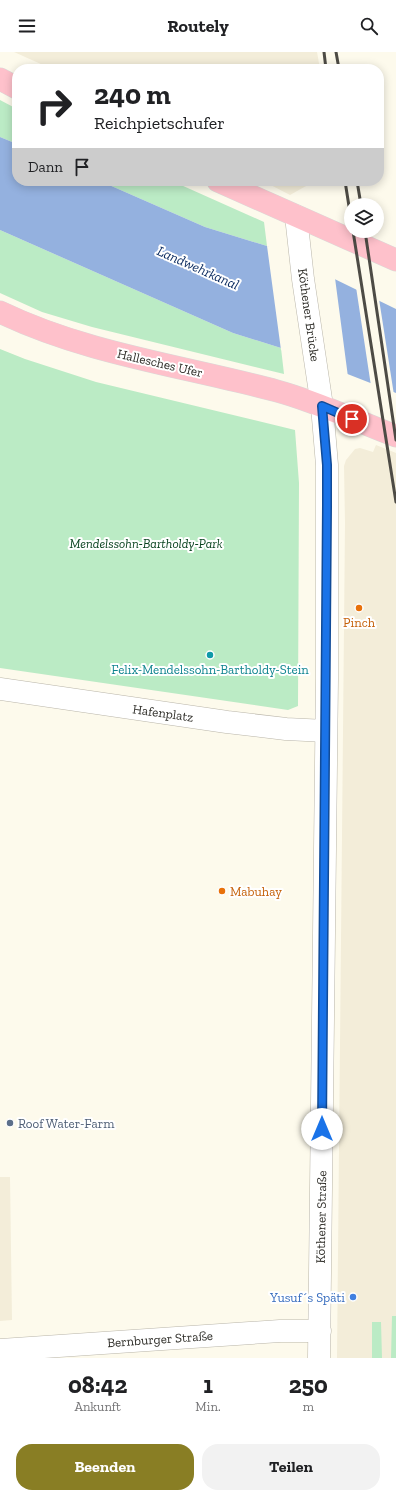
<!DOCTYPE html>
<html lang="de">
<meta charset="utf-8">
<style>
body{margin:0;font-family:"Zilla Slab",serif;background:#f2f2f2;color:#202124;height:100vh;display:flex;flex-direction:column;font-size:15px;white-space:nowrap}
*{box-sizing:border-box;margin:0}
p{font-size:13px;color:#757577}
.icon{flex:none;width:22px;height:22px;fill:none;stroke:currentColor;stroke-width:2;stroke-linecap:round;stroke-linejoin:round}
.map{position:relative;height:1306px;overflow:hidden}
.drawer{display:flex;flex-direction:column;background:#fff;flex:1}
.drawer>*{flex:none}
.top-card{position:absolute;left:12px;top:12px;width:372px;height:122px;border-radius:16px;box-shadow:0 2px 10px #0003;background:#fff;color:#202124;overflow:hidden}
.controls{position:absolute;left:344px;top:146px;display:grid;gap:8px}
.controls a{display:grid;place-items:center;width:40px;height:40px;border-radius:50%;background:#fff;box-shadow:0 2px 10px #0003;font-size:20px}
.pin{position:absolute;display:grid;place-items:center;width:34px;height:34px;color:#fff;margin:-17px;border:2px solid #fff;border-radius:50%;box-shadow:0 1px 4px #0007}
.me{position:absolute;width:44px;margin:-22px;rotate:0deg;stroke-linejoin:round;filter:drop-shadow(0 0 3px #0008)}
.turn{display:flex;align-items:center;gap:14px;height:84px;padding:0 16px;font-size:18px}
.turn .icon{width:52px;height:52px;stroke-width:2.5}
.turn b{display:block;font-size:28px;line-height:34px}
.then{display:flex;align-items:center;height:38px;padding:0 16px;background:#0003;gap:8px;font-size:15px}
.eta{display:flex;justify-content:space-evenly;align-items:center;height:68px;text-align:center}
.eta b{font-size:24px;font-weight:800;line-height:28px}
.cta{display:flex;gap:8px;margin-top:auto;padding:8px 16px}
.cta a{flex:1;height:46px;border-radius:16px;background:#897e24;color:#fff;font-size:16px;font-weight:800;line-height:46px;text-align:center}
.cta a+a{background:#f2f2f2;color:#202124}
header{display:flex;justify-content:space-between;align-items:center;height:52px;padding:0 16px;background:#fff;font-size:18px;font-weight:800}
.map>svg:first-child{display:block}
</style>
<header><svg class="icon" aria-label="menu" viewBox="0 0 24 24"><path d="M4 6h16M4 12h16M4 18h16"/></svg>Routely<svg class="icon" aria-label="search" viewBox="0 0 24 24"><circle cx="10" cy="10" r="6"/><path d="M15 15l6 6"/></svg></header>
<div class="map">
<svg width="396" height="1306" viewBox="0 0 396 1306">
<rect width="100%" height="100%" fill="#fdfaec"/>
<!-- built -->
<path fill="#f3edd9" d="M 14,0 L 317,0 L 320,17 L 52,17 Z
M 263,129 L 315,129 L 290,143 Z
M 376,393 L 396,401 L 396,1306 L 337,1306 L 345,471 L 344,414 L 346,408 L 355,397 L 360,396 L 373,400 Z
M 0,1125 L 10,1125 L 12,1268 L 0,1269 Z"/>
<!-- green -->
<path fill="#bbebc5" d="M 0,48 L 17,57 L 17,92 L 0,85 Z
M 100,129 L 172,129 L 264,170 L 267,194 L 205,175 Z
M 0,178 L 233,281 L 281,296 L 284,322 L 92,275 L 42,260 L 0,241 Z
M 0,297 L 25,307 L 96,330 L 295,378 L 299,431 L 298,654 L 288,658 L 0,616 Z
M 392,1264 L 396,1264 L 396,1306 L 391,1306 Z
M 372,1270 L 381,1270 L 382,1306 L 372,1306 Z"/>
<!-- water -->
<path fill="#94b1df" d="M 0,85 L 17,92 L 17,129 L 100,129 L 205,175 L 267,194 L 396,257 L 396,341 L 281,296 L 233,281 L 0,178 Z"/>
<!-- pier -->
<path fill="#fdfaec" d="M 267,194 L 273,195 L 335,226 L 348,325 L 281,298 Z
M 356,235 L 379,247 L 394,343 L 371,334 Z"/>
<g fill="none" stroke-linecap="round" stroke-linejoin="round">
<!-- minor casing -->
<g stroke="#b9b5a9" stroke-width="23">
<path id="minor" d="M 296,164 L 303,227 L 322,354 L 327,413 L 327,627 L 319,1306
M 0,637 L 227,670 L 286,677 L 326,679
M 0,1298 L 280,1279 L 320,1279"/>
</g>
<!-- major casing -->
<g stroke="#dad9d8" stroke-width="23">
<path id="major" d="M 0,27 L 17,36
M 218,129 L 396,208
M 0,260 C 87,302 184,314 277,339 C 318,350 356,369 396,384"/>
</g>
<!-- minor -->
<use href="#minor" stroke="#fff" stroke-width="22"/>
<!-- major -->
<use href="#major" stroke="#fec1cb" stroke-width="22"/>
<!-- rail -->
<path stroke="#4d4b45" stroke-width="3" d="M 324,0 L 326,17
M 336,0 L 339,17
M 345,129 L 351,167
M 357,129 L 361,153
M 353,179 L 396,450
M 365,179 L 396,388"/>
</g>
<g fill="none" stroke-linecap="round" stroke-linejoin="round">
<!-- route casing -->
<g stroke="#114b97" stroke-width="10">
<path id="route" d="M 322,1077 L 327,454 L 327,413 L 322,354 L 352,367"/>
</g>
<!-- route -->
<use href="#route" stroke="#1a73e8" stroke-width="7"/>
</g>
<!-- markers -->
<g fill="#e8710a" stroke="#fff" stroke-width="1.5">
<circle cx="359" cy="556" r="4"/>
<circle cx="222" cy="839" r="4"/>
</g>
<circle fill="#0f9aa8" stroke="#fff" stroke-width="1.5" cx="210" cy="603" r="4"/>
<circle fill="#5c6f8a" stroke="#fff" stroke-width="1.5" cx="10" cy="1071" r="4"/>
<circle fill="#3f7fe0" stroke="#fff" stroke-width="1.5" cx="353" cy="1245" r="4"/>
<g text-anchor="middle" dominant-baseline="central" stroke-width="4" stroke-linejoin="round" paint-order="stroke">
<!-- street labels -->
<g font-size="13" fill="#2f2e29" stroke="#fff">
<text transform="translate(309 263) rotate(82)">Köthener Brücke</text>
<text transform="translate(160 311) rotate(13)">Hallesches Ufer</text>
<text transform="translate(163 661) rotate(8)">Hafenplatz</text>
<text transform="translate(321 1165) rotate(-89)">Köthener Straße</text>
<text transform="translate(160 1287) rotate(-4)">Bernburger Straße</text>
</g>
<!-- park labels -->
<g font-size="13" font-style="italic" fill="#08421e" stroke="#fff">
<text x="146" y="491">Mendelssohn-Bartholdy-Park</text>
</g>
<!-- food labels -->
<g font-size="13" fill="#c56008" stroke="#fff">
<text x="359" y="570">Pinch</text>
<text x="230" y="839" text-anchor="start">Mabuhay</text>
</g>
<!-- culture labels -->
<g font-size="13" fill="#0d838f" stroke="#fff">
<text x="210" y="617">Felix-Mendelssohn-Bartholdy-Stein</text>
</g>
<!-- service labels -->
<g font-size="13" fill="#4e5e75" stroke="#fff" text-anchor="start">
<text x="18" y="1071">Roof Water-Farm</text>
</g>
<!-- shop labels -->
<g font-size="13" fill="#366cbe" stroke="#fff" text-anchor="end">
<text x="345" y="1245">Yusuf´s Späti</text>
</g>
<!-- water labels -->
<g font-size="14" font-style="italic" fill="#05265c" stroke="#fff">
<text transform="translate(198 216) rotate(24)">Landwehrkanal</text>
</g>
</g>
</svg>
<div class="controls">
<a><svg class="icon" aria-label="layers" viewBox="0 0 24 24"><path d="M12 4l9 5-9 5-9-5zM3 14l9 5 9-5"/></svg></a>
</div>
<div class="pin" style="left:352px;top:367px;background:#d93025"><svg class="icon" aria-label="arrive" viewBox="0 0 24 24"><path d="M6 21V4h12l-3 4 3 4H6"/></svg></div>
<svg class="me" style="left:322px;top:1077px" viewBox="-20 -20 40 40"><circle r="19" fill="#fff"/><path d="M0-13L10 11 0 6-10 11z" fill="#1a73e8"/></svg>
<div class="top-card">
<div class="turn"><svg class="icon" aria-label="right" viewBox="0 0 24 24"><path d="M7 20v-9h11M14 6l5 5-5 5"/></svg><div><b>240 m</b>Reichpietschufer</div></div>
<div class="then">Dann<svg class="icon" aria-label="arrive" viewBox="0 0 24 24"><path d="M6 21V4h12l-3 4 3 4H6"/></svg></div>
</div>
</div>
<section class="drawer">
<div class="eta">
<div><b>08:42</b><p>Ankunft</p></div>
<div><b>1</b><p>Min.</p></div>
<div><b>250</b><p>m</p></div>
</div>
<div class="cta"><a>Beenden</a><a>Teilen</a></div>
</section>
